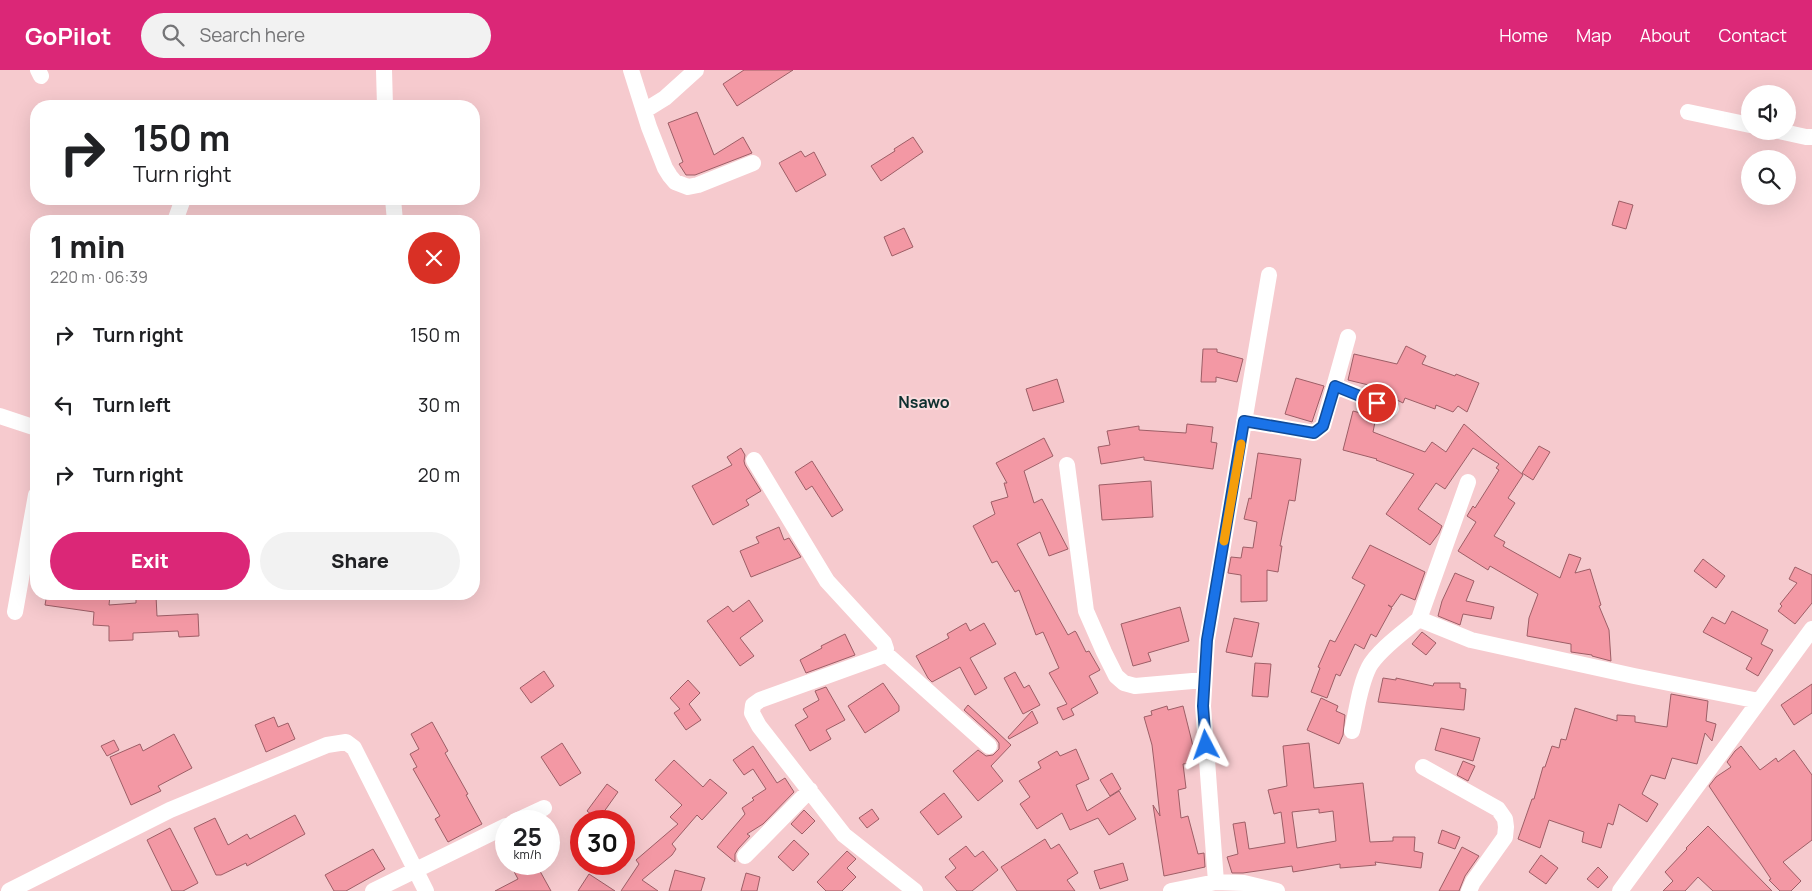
<!DOCTYPE html>
<meta charset="utf-8">
<style>
body{margin:0;font-family:Manrope,sans-serif;background:#f2f2f2;color:#202124;height:100vh;display:flex;flex-direction:column;font-size:19px;white-space:nowrap}
*{box-sizing:border-box;margin:0}
p{font-size:16px;color:#757577}
.icon{flex:none;width:28px;height:28px;fill:none;stroke:currentColor;stroke-width:2;stroke-linecap:round;stroke-linejoin:round}
.map{position:relative;flex:1;overflow:hidden}
.sheet{position:absolute;left:30px;top:145px;width:450px;height:385px;display:flex;flex-direction:column;background:#fff;border-radius:20px;box-shadow:0 5px 20px #0002}
.sheet>*{flex:none}
.banner{position:absolute;left:30px;top:30px;width:450px;height:105px;border-radius:20px;box-shadow:0 5px 20px #0002;background:#fff;color:#202124;overflow:hidden}
.fabs{position:absolute;left:1741px;top:15px;display:grid;gap:10px}
.fabs a{display:grid;place-items:center;width:55px;height:55px;border-radius:50%;background:#fff;box-shadow:0 5px 20px #0002;font-size:25px}
.speed{position:absolute;left:495px;top:740px;display:flex;gap:10px;font-size:25px;font-weight:700;text-align:center}
.speed>*{display:grid;place-content:center;width:65px;height:65px;border-radius:50%;background:#fff;box-shadow:0 5px 20px #0002;line-height:1}
.speed small{font-size:12px;font-weight:400}
.speed .limit{border:8px solid #d22;background:#fff;color:#111}
.pin{position:absolute;display:grid;place-items:center;width:42px;height:42px;color:#fff;margin:-21px;border:2px solid #fff;border-radius:50%;box-shadow:0 1px 5px #0007}
.me{position:absolute;width:55px;margin:-28px;rotate:356deg;stroke-linejoin:round;filter:drop-shadow(0 0 4px #0008)}
.turn{display:flex;align-items:center;gap:18px;height:105px;padding:0 20px;font-size:22px}
.turn .icon{width:65px;height:65px;stroke-width:2.5}
.turn b{display:block;font-size:35px;line-height:42px}
.round{display:grid;place-items:center;flex:none;width:52px;height:52px;border-radius:26px;background:#f2f2f2}
.overview{display:flex;align-items:center;justify-content:space-between;height:85px;padding:0 20px}
h1{font-size:30px;font-weight:800;line-height:38px}
.primary-button{display:flex;gap:10px;margin-top:auto;padding:10px 20px}
.primary-button a{flex:1;height:58px;border-radius:30px;background:#db2777;color:#fff;font-size:20px;font-weight:800;line-height:58px;text-align:center}
.primary-button a+a{background:#f2f2f2;color:#202124}
ul{padding:0;list-style:none}
li{display:flex;align-items:center;gap:15px;height:70px;padding:0 20px}
li div{flex:1}
li b{display:block;font-size:19px}
li em{font-style:normal}
header{display:flex;align-items:center;gap:30px;box-sizing:border-box;height:70px;padding:0 25px;background:#db2777;color:#fff}
header strong{font-size:24px}
nav{display:flex;gap:28px;margin-inline-start:auto;font-size:18px}
.search{width:350px;height:45px;background:#f2f2f2;display:flex;align-items:center;gap:12px;box-sizing:border-box;padding:0 18px;border-radius:28px;color:#757577;font-size:19px}
.map>svg:first-child{display:block}
</style>
<header>
<strong>GoPilot</strong>
<div class="search"><svg class="icon" aria-label="search" viewBox="0 0 24 24"><circle cx="10" cy="10" r="6"/><path d="M15 15l6 6"/></svg>Search here</div>
<nav><a>Home</a><a>Map</a><a>About</a><a>Contact</a></nav>
</header>
<div class="map">
<svg width="1812" height="821" viewBox="0 0 1812 821">
<rect width="100%" height="100%" fill="#f6cace"/>
<!-- building -->
<path fill="#f398a4" stroke="#9d5e66" fill-rule="evenodd" d="M 744,0 L 793,0 L 737,36 L 723,14 Z
M 697,42 L 714,85 L 743,67 L 752,83 L 695,105 L 686,105 L 679,94 L 683,92 L 668,53 Z
M 913,67 L 923,82 L 881,111 L 871,96 L 895,81 L 894,79 Z
M 801,81 L 805,87 L 814,82 L 826,105 L 796,122 L 779,93 Z
M 1619,131 L 1633,135 L 1626,159 L 1612,155 Z
M 904,158 L 913,177 L 892,186 L 884,167 Z
M 1406,276 L 1426,286 L 1422,294 L 1455,306 L 1456,304 L 1479,313 L 1467,342 L 1458,336 L 1453,342 L 1436,335 L 1435,339 L 1405,328 L 1403,333 L 1383,323 L 1385,319 L 1348,310 L 1354,284 L 1397,294 Z
M 1203,279 L 1217,279 L 1217,282 L 1243,289 L 1237,312 L 1216,307 L 1216,312 L 1201,312 Z
M 1296,308 L 1324,316 L 1312,352 L 1285,344 Z
M 1057,309 L 1064,332 L 1033,341 L 1026,319 Z
M 1353,341 L 1376,347 L 1373,362 L 1425,382 L 1432,372 L 1446,382 L 1464,354 L 1523,405 L 1508,428 L 1515,433 L 1494,466 L 1505,472 L 1503,476 L 1560,508 L 1569,484 L 1581,488 L 1575,503 L 1590,499 L 1601,535 L 1599,536 L 1609,560 L 1611,591 L 1592,586 L 1592,585 L 1571,582 L 1571,574 L 1527,566 L 1529,548 L 1538,524 L 1490,496 L 1488,500 L 1458,481 L 1476,452 L 1467,446 L 1473,436 L 1475,438 L 1499,400 L 1496,398 L 1499,394 L 1473,378 L 1445,419 L 1436,413 L 1418,439 L 1442,456 L 1439,463 L 1430,475 L 1386,444 L 1414,404 L 1376,390 L 1377,389 L 1343,380 Z
M 1187,354 L 1213,357 L 1211,372 L 1217,373 L 1213,399 L 1144,390 L 1144,387 L 1101,394 L 1098,377 L 1110,375 L 1107,361 L 1139,356 L 1139,360 L 1186,363 Z
M 1044,368 L 1053,386 L 1024,401 L 1034,433 L 1042,429 L 1068,479 L 1049,486 L 1040,462 L 1017,474 L 1068,565 L 1075,561 L 1076,562 L 1086,582 L 1089,581 L 1100,600 L 1089,606 L 1098,623 L 1071,639 L 1074,645 L 1063,650 L 1057,638 L 1067,634 L 1049,603 L 1059,598 L 1043,562 L 1036,565 L 1019,520 L 1015,522 L 997,491 L 992,493 L 973,456 L 995,444 L 991,432 L 1008,427 L 1004,413 L 1007,413 L 996,393 Z
M 1539,376 L 1550,382 L 1533,410 L 1522,403 Z
M 741,378 L 745,385 L 744,391 L 745,395 L 761,421 L 746,430 L 749,435 L 713,455 L 692,416 L 732,395 L 727,387 Z
M 1258,383 L 1301,389 L 1295,431 L 1289,430 L 1280,476 L 1282,476 L 1278,502 L 1267,500 L 1267,531 L 1241,532 L 1241,505 L 1228,503 L 1231,487 L 1241,488 L 1243,477 L 1253,478 L 1257,452 L 1244,449 L 1249,428 L 1251,429 Z
M 812,391 L 843,440 L 832,447 L 812,416 L 806,420 L 795,402 Z
M 1151,411 L 1153,447 L 1102,450 L 1099,415 Z
M 779,457 L 784,470 L 789,468 L 801,487 L 751,507 L 740,481 L 759,473 L 756,467 Z
M 1370,475 L 1425,502 L 1415,530 L 1401,524 L 1392,537 L 1388,535 L 1392,538 L 1376,567 L 1371,564 L 1364,579 L 1355,574 L 1340,606 L 1336,604 L 1327,628 L 1311,622 L 1320,598 L 1318,597 L 1330,570 L 1335,572 L 1365,515 L 1352,508 Z
M 1703,489 L 1725,506 L 1716,518 L 1694,501 Z
M 1795,497 L 1812,505 L 1812,533 L 1795,554 L 1778,541 L 1782,536 L 1780,534 L 1797,513 L 1789,509 Z
M 1455,503 L 1474,511 L 1466,531 L 1494,537 L 1491,549 L 1463,544 L 1460,555 L 1438,546 L 1442,531 Z
M 47,524 L 110,525 L 109,535 L 136,533 L 136,527 L 156,526 L 157,546 L 198,544 L 199,566 L 179,567 L 178,561 L 133,563 L 133,570 L 109,571 L 109,556 L 93,555 L 94,542 L 45,535 Z
M 749,530 L 763,551 L 740,568 L 754,586 L 740,596 L 707,551 L 728,536 L 733,542 Z
M 1180,537 L 1189,571 L 1148,583 L 1151,591 L 1133,596 L 1121,554 Z
M 1732,541 L 1768,560 L 1761,574 L 1773,580 L 1758,606 L 1746,599 L 1752,588 L 1703,562 L 1712,547 L 1725,554 Z
M 1234,548 L 1259,553 L 1252,587 L 1226,582 Z
M 966,553 L 970,561 L 984,553 L 996,574 L 970,588 L 987,618 L 975,625 L 960,597 L 932,612 L 928,608 L 916,586 L 949,568 L 947,564 Z
M 1422,562 L 1436,573 L 1426,585 L 1412,574 Z
M 845,564 L 855,585 L 806,603 L 800,590 L 822,578 L 821,576 Z
M 1255,593 L 1271,594 L 1268,627 L 1252,626 Z
M 544,601 L 554,616 L 531,633 L 520,618 Z
M 1015,602 L 1024,618 L 1029,615 L 1040,635 L 1023,644 L 1004,608 Z
M 1383,608 L 1396,610 L 1396,608 L 1433,616 L 1434,613 L 1460,613 L 1460,618 L 1466,619 L 1464,640 L 1378,632 Z
M 688,610 L 700,623 L 689,634 L 701,650 L 686,660 L 674,643 L 680,639 L 670,628 Z
M 883,613 L 899,636 L 899,641 L 865,663 L 848,636 Z
M 1812,614 L 1812,643 L 1794,655 L 1781,635 Z
M 826,617 L 845,650 L 826,660 L 831,669 L 810,681 L 795,655 L 808,647 L 803,639 L 819,630 L 815,621 Z
M 1671,624 L 1708,631 L 1706,651 L 1716,654 L 1712,671 L 1705,663 L 1697,694 L 1672,688 L 1665,709 L 1651,705 L 1642,724 L 1658,734 L 1647,752 L 1619,734 L 1613,755 L 1608,753 L 1601,778 L 1582,772 L 1584,762 L 1549,750 L 1540,778 L 1518,769 L 1532,729 L 1534,729 L 1543,697 L 1545,697 L 1552,676 L 1559,678 L 1561,669 L 1566,670 L 1575,638 L 1617,651 L 1617,645 L 1635,646 L 1635,652 L 1667,657 Z
M 1321,628 L 1338,636 L 1336,641 L 1345,645 L 1343,665 L 1339,674 L 1307,660 Z
M 968,635 L 1011,675 L 991,696 L 1003,711 L 978,731 L 953,701 L 978,680 L 986,686 L 993,685 L 999,679 L 999,673 L 996,669 L 964,640 Z
M 1167,636 L 1168,640 L 1183,636 L 1194,680 L 1196,680 L 1197,692 L 1183,694 L 1186,718 L 1178,720 L 1181,748 L 1188,746 L 1198,784 L 1204,783 L 1205,797 L 1164,806 L 1153,735 L 1160,746 L 1155,700 L 1152,675 L 1144,647 L 1152,645 L 1151,641 Z
M 1032,641 L 1038,653 L 1009,669 L 1008,667 Z
M 274,647 L 278,657 L 288,653 L 295,669 L 266,682 L 255,655 Z
M 432,652 L 448,681 L 445,683 L 468,724 L 466,725 L 482,754 L 448,772 L 435,749 L 440,746 L 413,699 L 417,697 L 410,684 L 419,679 L 411,664 Z
M 1441,658 L 1480,668 L 1473,691 L 1435,680 Z
M 174,664 L 192,698 L 158,716 L 161,721 L 131,735 L 110,687 L 140,674 L 143,681 Z
M 114,670 L 119,680 L 107,686 L 101,676 Z
M 562,673 L 581,703 L 560,716 L 541,687 Z
M 1309,673 L 1314,718 L 1363,713 L 1370,772 L 1393,771 L 1393,767 L 1415,767 L 1414,781 L 1423,783 L 1421,798 L 1375,792 L 1376,795 L 1340,798 L 1340,794 L 1293,802 L 1292,796 L 1243,803 L 1232,803 L 1227,787 L 1238,784 L 1233,754 L 1245,752 L 1249,779 L 1285,773 L 1281,742 L 1274,744 L 1268,720 L 1287,716 L 1283,676 ZM 1319,739 L 1319,743 L 1333,741 L 1336,771 L 1297,778 L 1292,742 Z
M 753,676 L 777,713 L 785,708 L 794,722 L 763,754 L 747,764 L 750,766 L 738,779 L 735,784 L 735,792 L 717,777 L 745,744 L 742,738 L 754,730 L 752,728 L 766,719 L 753,699 L 744,705 L 733,690 Z
M 1741,676 L 1760,700 L 1776,688 L 1778,692 L 1794,680 L 1812,705 L 1812,770 L 1783,792 L 1801,811 L 1791,821 L 1780,821 L 1769,810 L 1771,809 L 1709,716 L 1716,707 L 1731,697 L 1727,692 L 1735,681 Z
M 1076,679 L 1089,709 L 1076,715 L 1087,741 L 1119,721 L 1136,749 L 1109,765 L 1098,748 L 1070,760 L 1062,743 L 1037,759 L 1020,734 L 1030,727 L 1019,711 L 1041,698 L 1038,692 L 1057,681 L 1060,686 Z
M 674,690 L 703,717 L 710,709 L 727,723 L 702,750 L 697,745 L 672,774 L 676,779 L 672,785 L 642,810 L 658,821 L 621,821 L 639,794 L 636,790 L 678,754 L 670,747 L 682,735 L 655,710 Z
M 1463,691 L 1475,696 L 1468,711 L 1457,705 Z
M 1112,703 L 1121,719 L 1110,726 L 1100,710 Z
M 607,714 L 618,722 L 598,750 L 587,741 Z
M 944,723 L 962,747 L 938,765 L 920,742 Z
M 872,739 L 879,749 L 867,758 L 859,748 Z
M 804,740 L 815,751 L 802,764 L 791,754 Z
M 295,745 L 305,764 L 247,796 L 246,793 L 221,805 L 216,805 L 194,758 L 215,748 L 228,775 L 247,764 L 250,769 Z
M 1708,756 L 1772,821 L 1713,821 L 1698,807 L 1685,821 L 1663,821 L 1673,811 L 1665,802 L 1687,779 L 1686,778 Z
M 170,758 L 198,813 L 183,821 L 172,821 L 147,770 Z
M 1442,760 L 1460,767 L 1455,779 L 1438,773 Z
M 1045,769 L 1051,779 L 1059,774 L 1078,803 L 1067,810 L 1075,821 L 1017,821 L 1001,797 Z
M 794,770 L 809,784 L 793,801 L 778,787 Z
M 966,776 L 975,787 L 983,781 L 998,800 L 972,821 L 957,821 L 945,807 L 956,798 L 949,789 Z
M 1462,777 L 1479,786 L 1465,806 L 1459,821 L 1439,821 Z
M 373,779 L 385,799 L 346,821 L 334,821 L 325,805 Z
M 847,781 L 856,789 L 847,798 L 856,807 L 842,821 L 826,821 L 817,812 Z
M 1541,785 L 1558,798 L 1546,814 L 1529,802 Z
M 1123,793 L 1128,810 L 1100,819 L 1094,801 Z
M 510,794 L 536,794 L 551,821 L 495,821 L 518,809 Z
M 1598,797 L 1608,807 L 1598,818 L 1587,809 Z
M 675,800 L 705,808 L 701,821 L 669,821 Z
M 746,803 L 760,807 L 757,821 L 741,821 Z
M 589,804 L 615,821 L 578,821 Z"/>
<g fill="none" stroke-linecap="round" stroke-linejoin="round">
<!-- minor -->
<path stroke="#fff" stroke-width="16" d="M 38,0 L 41,6
M 384,0 L 385,36
M 631,0 L 649,57 L 665,98 L 670,106 L 675,112 L 688,117 L 698,115 L 753,93
M 644,41 L 665,28 L 696,0
M 1688,42 L 1750,55
M 1779,61 L 1806,67 L 1812,67
M 393,129 L 395,151
M 175,151 L 183,129
M 1335,316 L 1391,338
M 0,346 L 36,358
M 1244,351 L 1314,363 L 1323,356 L 1348,267
M 754,390 L 827,511 L 884,573 L 886,579 L 882,586 L 760,630 L 753,635 L 752,643 L 759,656 L 844,765 L 915,821
M 1067,395 L 1086,541 L 1104,582 L 1116,606 L 1124,613 L 1135,616 L 1204,610
M 1468,412 L 1419,549 L 1471,570 L 1634,606 L 1759,631
M 15,542 L 36,425
M 885,583 L 989,676
M 1352,661 C 1357,640 1359,617 1369,597 C 1377,581 1405,561 1419,549
M 1423,697 L 1498,739 L 1505,749 L 1506,757 L 1505,767 L 1473,812 L 1469,821
M 516,751 L 544,738
M 745,786 L 810,720
M 1216,812 L 1203,636 L 1207,570 L 1269,205
M 9,821 L 170,740 L 327,675 L 346,672 L 354,678 L 426,821
M 373,821 L 506,756
M 1171,821 L 1216,812 L 1244,813 L 1277,821
M 1620,821 L 1812,559"/>
</g>
<g fill="none" stroke-linecap="round" stroke-linejoin="round">
<!-- route casing -->
<g stroke="#114b97" stroke-width="12">
<path id="route" d="M 1206,675 L 1203,636 L 1207,570 L 1244,351 L 1314,363 L 1323,356 L 1335,316 L 1377,333"/>
</g>
<!-- route -->
<use href="#route" stroke="#1a73e8" stroke-width="9"/>
<!-- slow -->
<path stroke="#f59e0b" stroke-width="9" d="M 1224,471 L 1241,374"/>
</g>
<g text-anchor="middle" dominant-baseline="central" stroke-width="4" stroke-linejoin="round" paint-order="stroke">
<!-- quarter labels -->
<g font-size="16" font-weight="bold" fill="#0d302f" stroke="#fadcde">
<text x="924" y="332">Nsawo</text>
</g>
</g>
</svg>
<div class="fabs">
<a><svg class="icon" aria-label="sound" viewBox="0 0 24 24"><path d="M4 9h4l5-4v14l-5-4H4zM17 9q2 3 0 6"/></svg></a>
<a><svg class="icon" aria-label="search" viewBox="0 0 24 24"><circle cx="10" cy="10" r="6"/><path d="M15 15l6 6"/></svg></a>
</div>
<div class="speed"><div>25<small>km/h</small></div><div class="limit">30</div></div>
<div class="pin" style="left:1377px;top:333px;background:#d93025"><svg class="icon" aria-label="arrive" viewBox="0 0 24 24"><path d="M6 21V4h12l-3 4 3 4H6"/></svg></div>
<svg class="me" style="left:1206px;top:675px" viewBox="-20 -20 40 40"><path d="M0-17L14 15 0 8-14 15z" fill="#1a73e8" stroke="#fff" stroke-width="4"/></svg>
<div class="banner">
<div class="turn"><svg class="icon" aria-label="right" viewBox="0 0 24 24"><path d="M7 20v-9h11M14 6l5 5-5 5"/></svg><div><b>150 m</b>Turn right</div></div>
</div>
<section class="sheet">
<div class="overview"><div><h1>1 min</h1><p>220 m · 06:39</p></div><a class="round" style="background:#d93025;color:#fff"><svg class="icon" aria-label="close" viewBox="0 0 24 24"><path d="M6 6l12 12M18 6L6 18"/></svg></a></div>
<ul>
<li><svg class="icon" aria-label="right" viewBox="0 0 24 24"><path d="M7 20v-9h11M14 6l5 5-5 5"/></svg><div><b>Turn right</b></div><em>150 m</em></li>
<li><svg class="icon" aria-label="left" viewBox="0 0 24 24"><path d="M17 20v-9H6M10 6l-5 5 5 5"/></svg><div><b>Turn left</b></div><em>30 m</em></li>
<li><svg class="icon" aria-label="right" viewBox="0 0 24 24"><path d="M7 20v-9h11M14 6l5 5-5 5"/></svg><div><b>Turn right</b></div><em>20 m</em></li>
</ul>
<div class="primary-button"><a>Exit</a><a>Share</a></div>
</section>
</div>
